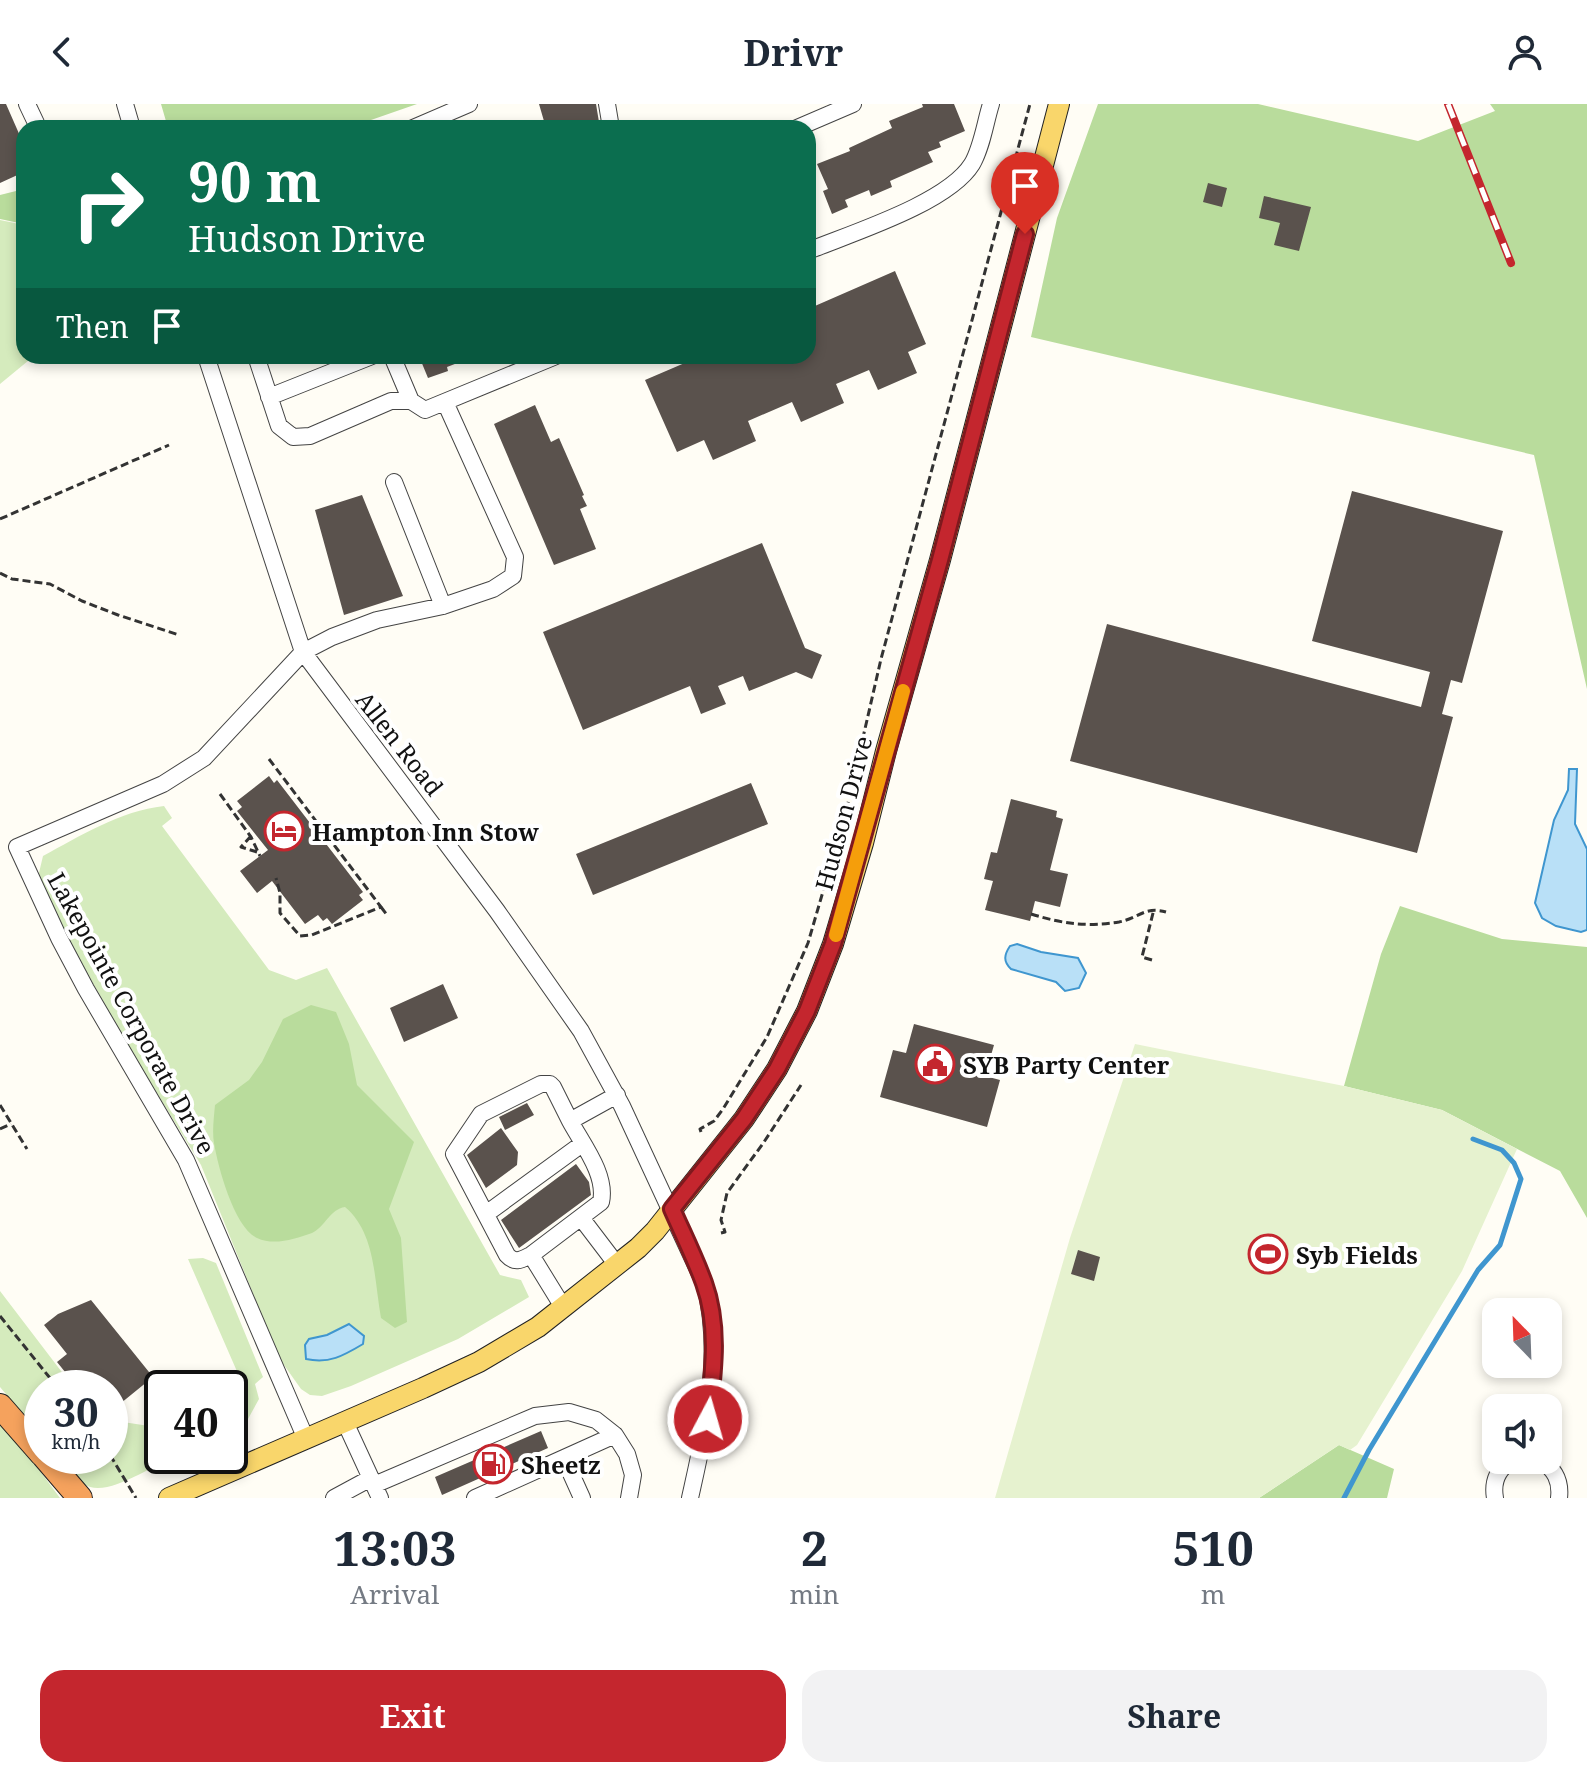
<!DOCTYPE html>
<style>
body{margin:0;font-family:"Noto Serif",serif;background:#f2f2f3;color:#1f2937;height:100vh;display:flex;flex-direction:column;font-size:30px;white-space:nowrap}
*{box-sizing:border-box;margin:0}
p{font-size:26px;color:#747a83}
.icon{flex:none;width:44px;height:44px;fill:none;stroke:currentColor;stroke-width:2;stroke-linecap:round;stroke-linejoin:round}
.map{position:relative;height:1394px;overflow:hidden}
.details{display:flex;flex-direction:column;background:#fff;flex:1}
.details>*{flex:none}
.guide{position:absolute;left:16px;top:16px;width:800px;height:244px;border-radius:24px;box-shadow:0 4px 12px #0003;background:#0b6e4f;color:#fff;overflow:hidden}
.needle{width:52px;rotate:337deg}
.fabs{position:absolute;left:1482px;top:1194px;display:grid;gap:16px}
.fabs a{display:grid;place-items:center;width:80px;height:80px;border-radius:16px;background:#fff;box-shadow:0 4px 12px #0003;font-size:40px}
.speed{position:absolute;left:24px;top:1266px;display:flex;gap:16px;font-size:40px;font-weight:700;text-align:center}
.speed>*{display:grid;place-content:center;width:104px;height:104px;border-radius:50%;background:#fff;box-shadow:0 4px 12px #0003;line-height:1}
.speed small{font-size:20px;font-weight:400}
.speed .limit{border:4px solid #111;border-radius:12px;background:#fff;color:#111}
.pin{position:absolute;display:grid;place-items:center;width:68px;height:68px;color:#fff;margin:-82px -34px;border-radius:50% 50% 50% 0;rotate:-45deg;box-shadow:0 0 8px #0007}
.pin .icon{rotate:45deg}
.me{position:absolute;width:88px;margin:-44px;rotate:6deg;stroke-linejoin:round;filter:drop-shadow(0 0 6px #0008)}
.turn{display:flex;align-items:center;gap:28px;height:168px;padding:0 40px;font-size:36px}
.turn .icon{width:104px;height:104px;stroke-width:2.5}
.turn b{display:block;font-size:56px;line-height:68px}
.then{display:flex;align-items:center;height:76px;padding:0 40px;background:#0003;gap:16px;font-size:30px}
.eta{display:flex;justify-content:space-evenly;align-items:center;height:136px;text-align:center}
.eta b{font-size:48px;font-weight:700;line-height:56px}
.primary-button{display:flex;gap:16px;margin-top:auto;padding:16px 40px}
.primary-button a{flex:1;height:92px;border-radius:24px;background:#c4262e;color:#fff;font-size:32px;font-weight:700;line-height:92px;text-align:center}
.primary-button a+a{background:#f2f2f3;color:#1f2937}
header{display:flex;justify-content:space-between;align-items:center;height:104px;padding:0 40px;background:#fff;font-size:36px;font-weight:700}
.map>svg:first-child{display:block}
</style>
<header><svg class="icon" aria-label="back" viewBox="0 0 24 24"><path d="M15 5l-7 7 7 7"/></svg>Drivr<svg class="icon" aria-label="person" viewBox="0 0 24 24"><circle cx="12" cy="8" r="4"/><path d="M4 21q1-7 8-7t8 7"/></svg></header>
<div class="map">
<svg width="1587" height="1394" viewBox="0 0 1587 1394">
<rect width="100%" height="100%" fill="#fffdf5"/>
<!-- green -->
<path fill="#d5ebbd" d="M 0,116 L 24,121 L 24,252 L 34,252 L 0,280 Z
M 164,702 L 172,714 L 162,722 L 269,866 L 296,876 L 327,864 L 500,1171 L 521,1176 L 529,1193 L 458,1235 L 351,1282 L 322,1292 L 310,1291 L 301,1285 L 279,1254 L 201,1061 L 131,947 L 72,842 L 38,773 L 43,752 C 80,732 120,707 164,702 Z
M 203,1154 L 216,1159 L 263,1273 L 255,1280 L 259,1295 L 248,1315 L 230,1327 L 230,1291 L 239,1272 L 188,1155 Z
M 0,1187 L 74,1284 L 42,1284 L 42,1333 L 0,1283 Z
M 0,1313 L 60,1394 L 0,1394 Z
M 110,1316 L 162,1324 L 162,1352 L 179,1352 C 153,1360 114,1390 90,1383 C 76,1378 66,1362 58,1352 L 110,1352 Z"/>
<!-- forest -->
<path fill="#b9dc9c" d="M 161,0 L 417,0 L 348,24 L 168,24 Z
M 1098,0 L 1258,0 L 1418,37 L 1495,7 L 1490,0 L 1587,0 L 1587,585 L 1534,351 L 1031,233 L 1057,114 Z
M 24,85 L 24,120 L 0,115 L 0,91 Z
M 1400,802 L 1502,835 L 1587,843 L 1587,1114 L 1560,1067 L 1442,1006 L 1344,982 L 1381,850 Z
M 311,901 L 336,908 L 349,940 L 357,981 L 414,1038 L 389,1105 L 401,1134 L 407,1218 L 395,1224 L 381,1214 C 374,1176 376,1129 345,1103 C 330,1105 325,1123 312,1129 C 295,1135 274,1142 257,1134 C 234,1123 218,1063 214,1039 C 212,1027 214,1013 215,1001 L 249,976 L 262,958 L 283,915 Z
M 1339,1341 L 1394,1365 L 1387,1394 L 1259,1394 Z"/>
<!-- pitch -->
<path fill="#e6f2cf" d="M 1135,940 L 1344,982 L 1442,1006 L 1517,1045 L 1462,1167 L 1357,1341 L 1350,1346 L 1339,1341 L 1259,1394 L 995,1394 L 1070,1134 Z"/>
<!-- water -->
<path fill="#b9e0f7" stroke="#3f96cf" stroke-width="2" d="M 1569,665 L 1577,665 L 1575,720 L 1587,745 L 1587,826 L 1581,828 L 1556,822 L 1542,814 L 1535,799 L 1554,716 L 1568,686 Z
M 1017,840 L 1041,848 L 1078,854 L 1086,869 L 1079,884 L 1065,887 L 1056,878 L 1011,865 C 1003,857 1004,851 1010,842 Z
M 349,1220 L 364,1232 L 363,1240 C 343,1252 329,1260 306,1255 L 305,1241 L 309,1235 L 327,1231 Z"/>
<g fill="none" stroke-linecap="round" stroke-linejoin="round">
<!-- stream -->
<path stroke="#3f96cf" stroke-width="5" d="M 1344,1394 L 1369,1346 L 1478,1166 L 1500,1141 L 1521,1075 L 1514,1059 L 1502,1046 L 1473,1035"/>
</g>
<!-- building -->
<path fill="#5a524d" d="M 0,0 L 6,0 L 24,41 L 24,68 L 0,79 Z
M 539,0 L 596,0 L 600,24 L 546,24 Z
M 922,0 L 954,0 L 965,27 L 939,38 L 941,43 L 928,48 L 933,58 L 890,77 L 892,83 L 871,92 L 869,86 L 845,96 L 848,103 L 832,110 L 823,87 L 828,85 L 817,60 L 850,47 L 849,44 L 892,24 L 889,17 L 923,3 Z
M 1208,79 L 1227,84 L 1222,103 L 1203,98 Z
M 1264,92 L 1311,103 L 1299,147 L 1274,141 L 1280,119 L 1259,114 Z
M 895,167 L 926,240 L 908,248 L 917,269 L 878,286 L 869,266 L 836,280 L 844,299 L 801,318 L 792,298 L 748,317 L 756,337 L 713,356 L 704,336 L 677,348 L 645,276 L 701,252 L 808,252 L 808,205 Z
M 424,252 L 472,252 L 473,253 L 447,263 L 448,267 L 428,274 L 421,257 L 426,256 Z
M 535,301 L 551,338 L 559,334 L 584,391 L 582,392 L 587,402 L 580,405 L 596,445 L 554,461 L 494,320 Z
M 1352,387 L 1503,427 L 1462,579 L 1451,576 L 1442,610 L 1453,613 L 1417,749 L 1070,657 L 1107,520 L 1421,603 L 1430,568 L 1312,537 Z
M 362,391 L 403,492 L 344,511 L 315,406 Z
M 762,439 L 805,544 L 822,551 L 812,575 L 796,568 L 749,587 L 743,572 L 718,582 L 726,600 L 701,610 L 690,582 L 583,626 L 543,528 Z
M 269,672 L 274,679 L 277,676 L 363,788 L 359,791 L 363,796 L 332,820 L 327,814 L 323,817 L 318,811 L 305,820 L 272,777 L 257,789 L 240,767 L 268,746 L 237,707 L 242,703 L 237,697 Z
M 751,679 L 768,720 L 593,791 L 576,750 Z
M 1011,695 L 1057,707 L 1056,713 L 1063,715 L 1050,766 L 1068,770 L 1060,803 L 1035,797 L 1030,817 L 985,806 L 993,777 L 984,775 L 991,748 L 997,749 Z
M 443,880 L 458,914 L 404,938 L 390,904 Z
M 914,920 L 994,941 L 985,972 L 1000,976 L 987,1023 L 880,993 L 893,946 L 906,949 Z
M 527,999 L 534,1011 L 505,1026 L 499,1013 Z
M 501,1024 L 518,1048 L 517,1061 L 486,1084 L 467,1051 Z
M 576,1060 L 589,1078 L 591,1091 L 519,1144 L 501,1116 Z
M 1078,1146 L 1100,1153 L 1094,1177 L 1071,1170 Z
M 91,1196 L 153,1273 L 110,1308 L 110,1284 L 78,1284 L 57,1258 L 67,1250 L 44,1221 L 58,1210 Z
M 541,1327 L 548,1344 L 442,1391 L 435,1373 Z"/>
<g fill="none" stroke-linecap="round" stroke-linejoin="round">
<!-- minor casing -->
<g stroke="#444" stroke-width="18">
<path id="minor" d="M 27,0 L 36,19
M 125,0 L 132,24
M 607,0 L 611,24
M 413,24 L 469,0
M 797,24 L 853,0
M 808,147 C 852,129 948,99 972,60 C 982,43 985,19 991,0
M 206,252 L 303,548 L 497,807 L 581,927 L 622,1002 L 705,1181 C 723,1254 706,1322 690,1394
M 256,252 L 279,322 L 293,333 L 310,332 L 391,297 L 411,297
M 392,252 L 411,297 L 425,306 L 556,252
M 269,293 L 372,252
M 394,378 L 443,502
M 486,1110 L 582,1040
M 582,1115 L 617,1161
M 531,1151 C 521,1156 515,1160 507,1151 L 454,1050 L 481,1010 L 541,980 L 550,980 L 553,983 L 570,1017
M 563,1203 L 531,1151 L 601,1098 C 607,1071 583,1041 570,1017 L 617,991
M 345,1318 L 380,1394
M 306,1335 L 186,1056 L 86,885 L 59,834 L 17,743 L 163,680 L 204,654 L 303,548 L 332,533 L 377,516 L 443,502 L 493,485 L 513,472 L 515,453 L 445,298
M 564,1354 L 582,1394
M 1540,1356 C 1555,1365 1561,1377 1559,1394
M 374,1381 L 535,1312 L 569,1308 L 596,1316 L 615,1331 L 627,1350 L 633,1371 L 629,1394
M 334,1394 L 371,1374
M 475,1394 L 615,1331
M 1495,1394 C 1492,1377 1498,1364 1513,1356"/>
</g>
<!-- major casing -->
<g stroke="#222" stroke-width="22">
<path id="major" d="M 169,1394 L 423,1284 L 479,1258 L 538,1223 L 638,1144 L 655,1127 L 744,1015 L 777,965 L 807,907 L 833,840 L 863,739 L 886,647 L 940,456 L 1059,0"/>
</g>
<!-- highway casing -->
<g stroke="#222" stroke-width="26">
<path id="highway" d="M 0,1302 L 42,1350
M 44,1352 L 80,1394"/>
</g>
<!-- path -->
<path stroke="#333" stroke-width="3" stroke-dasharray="8 4" stroke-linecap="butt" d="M 0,415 L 169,341
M 0,469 L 12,475 L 50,480 L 82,497 L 118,511 L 179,531
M 269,655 L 381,803 L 312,831 L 300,832 L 280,809 L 280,789 L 276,774
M 220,690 L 251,733 L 260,752
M 251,732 L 241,743 L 257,748
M 381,803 L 387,811
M 1031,810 C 1064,820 1085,823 1119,818 C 1139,814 1145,802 1166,808
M 1152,856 L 1142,853 L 1154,805
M 0,1001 L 27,1045
M 0,1025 L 11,1020
M 701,1028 L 700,1025 L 714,1017 L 723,1005 L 767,933 L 808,839 L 845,712 L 881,555 L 1030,0
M 721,1129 L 725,1128 L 721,1116 L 727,1089 L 764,1038 L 801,981
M 0,1212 L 58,1284
M 110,1351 L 136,1394"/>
<!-- minor -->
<use href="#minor" stroke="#fff" stroke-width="16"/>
<!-- major -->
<use href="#major" stroke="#f9d66b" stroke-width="20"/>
<!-- highway -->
<use href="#highway" stroke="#f5a25d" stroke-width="24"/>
<!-- rail casing -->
<g stroke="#c4262e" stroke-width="8">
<path id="rail" d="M 1448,0 L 1511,159"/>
</g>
<!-- rail -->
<use href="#rail" stroke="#fff" stroke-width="5" stroke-dasharray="15" stroke-linecap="butt"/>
</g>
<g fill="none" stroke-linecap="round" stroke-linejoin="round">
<!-- route casing -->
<g stroke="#7f191e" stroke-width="20">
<path id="route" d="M 708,1315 C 713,1270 720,1223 704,1179 C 695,1154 683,1130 672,1105 L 744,1015 L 777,965 L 807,907 L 833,840 L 940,456 L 1025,130"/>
</g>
<!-- route -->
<use href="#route" stroke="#c4262e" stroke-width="14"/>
<!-- slow -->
<path stroke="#f59e0b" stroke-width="14" d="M 836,831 L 903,587"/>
</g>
<!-- icons -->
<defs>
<g id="hotel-ring" transform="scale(2)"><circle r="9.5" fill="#fff" stroke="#c4262e" stroke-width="1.5"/><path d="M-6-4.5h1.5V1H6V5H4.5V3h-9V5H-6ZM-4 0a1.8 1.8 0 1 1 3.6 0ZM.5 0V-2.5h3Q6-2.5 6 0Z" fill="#c4262e"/></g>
<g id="civic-ring" transform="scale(2)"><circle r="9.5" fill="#fff" stroke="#c4262e" stroke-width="1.5"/><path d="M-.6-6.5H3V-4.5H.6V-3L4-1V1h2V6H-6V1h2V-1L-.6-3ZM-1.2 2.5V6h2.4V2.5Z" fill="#c4262e"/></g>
<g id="stadium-ring" transform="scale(2)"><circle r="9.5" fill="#fff" stroke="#c4262e" stroke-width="1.5"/><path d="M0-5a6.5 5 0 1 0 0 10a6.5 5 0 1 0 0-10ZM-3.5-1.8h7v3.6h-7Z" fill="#c4262e"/></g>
<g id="fuel-ring" transform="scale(2)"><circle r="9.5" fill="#fff" stroke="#c4262e" stroke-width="1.5"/><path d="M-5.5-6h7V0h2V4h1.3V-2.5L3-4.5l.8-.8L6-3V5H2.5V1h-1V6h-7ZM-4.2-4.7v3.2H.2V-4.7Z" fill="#c4262e"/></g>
</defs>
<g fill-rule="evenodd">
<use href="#hotel-ring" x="284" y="727"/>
<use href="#civic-ring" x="935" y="960"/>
<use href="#stadium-ring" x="1268" y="1150"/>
<use href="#fuel-ring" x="493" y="1360"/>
</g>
<g text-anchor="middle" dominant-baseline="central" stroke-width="8" stroke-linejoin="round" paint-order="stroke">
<!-- street labels -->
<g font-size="24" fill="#111" stroke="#fff">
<text transform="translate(400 639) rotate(52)">Allen Road</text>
<text transform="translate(843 709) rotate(-75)">Hudson Drive</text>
<text transform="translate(132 909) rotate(61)">Lakepointe Corporate Drive</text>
</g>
<!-- poi labels -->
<g font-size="24" font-weight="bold" fill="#111" stroke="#fff" text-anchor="start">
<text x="312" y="727">Hampton Inn Stow</text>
<text x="963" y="960">SYB Party Center</text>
<text x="1296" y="1150">Syb Fields</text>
<text x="521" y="1360">Sheetz</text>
</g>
</g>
</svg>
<div class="fabs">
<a><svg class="needle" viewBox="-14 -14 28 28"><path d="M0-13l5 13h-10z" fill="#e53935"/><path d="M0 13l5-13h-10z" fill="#747a83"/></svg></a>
<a><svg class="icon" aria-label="sound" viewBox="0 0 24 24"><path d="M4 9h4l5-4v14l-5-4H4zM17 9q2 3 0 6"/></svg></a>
</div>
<div class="speed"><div>30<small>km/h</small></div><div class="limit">40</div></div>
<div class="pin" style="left:1025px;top:130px;background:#d93025"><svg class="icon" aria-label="arrive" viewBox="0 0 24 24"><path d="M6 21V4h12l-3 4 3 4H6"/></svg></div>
<svg class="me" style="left:708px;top:1315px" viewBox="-20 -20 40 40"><circle r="17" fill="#c4262e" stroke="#fff" stroke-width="3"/><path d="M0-11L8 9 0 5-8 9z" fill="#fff"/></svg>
<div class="guide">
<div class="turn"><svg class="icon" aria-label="right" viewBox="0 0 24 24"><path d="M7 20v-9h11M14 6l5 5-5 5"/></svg><div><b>90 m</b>Hudson Drive</div></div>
<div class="then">Then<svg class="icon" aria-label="arrive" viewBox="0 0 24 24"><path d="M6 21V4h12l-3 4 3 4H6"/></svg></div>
</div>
</div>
<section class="details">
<div class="eta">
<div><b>13:03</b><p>Arrival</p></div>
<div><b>2</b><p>min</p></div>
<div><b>510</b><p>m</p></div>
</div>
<div class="primary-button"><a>Exit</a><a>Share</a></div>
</section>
